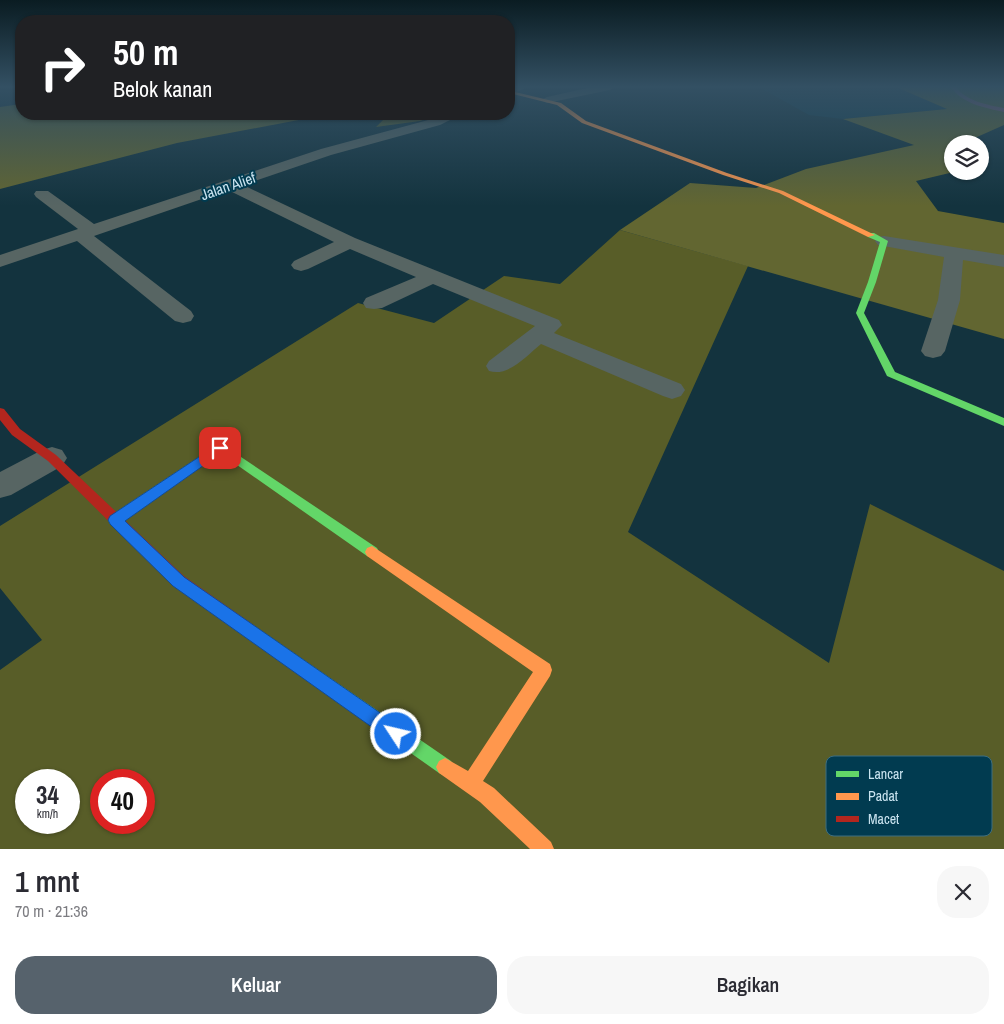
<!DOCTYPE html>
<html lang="id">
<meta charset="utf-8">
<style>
body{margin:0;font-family:"Archivo Narrow",sans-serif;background:#f7f7f7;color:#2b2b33;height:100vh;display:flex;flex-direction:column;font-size:19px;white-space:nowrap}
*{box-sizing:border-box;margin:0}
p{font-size:16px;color:#7c7c81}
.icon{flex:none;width:28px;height:28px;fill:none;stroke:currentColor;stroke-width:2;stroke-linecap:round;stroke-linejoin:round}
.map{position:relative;height:849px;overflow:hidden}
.panel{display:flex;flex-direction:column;background:#fff;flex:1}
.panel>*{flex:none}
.banner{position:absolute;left:15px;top:15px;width:500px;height:105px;border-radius:20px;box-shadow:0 1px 4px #0004;background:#202124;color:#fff;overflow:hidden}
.controls{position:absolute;left:944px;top:135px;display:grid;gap:10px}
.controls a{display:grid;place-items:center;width:45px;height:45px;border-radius:50%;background:#fff;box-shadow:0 1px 4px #0004;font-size:25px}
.speed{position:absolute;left:15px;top:769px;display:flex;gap:10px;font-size:25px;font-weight:700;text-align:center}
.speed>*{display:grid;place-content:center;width:65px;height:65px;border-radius:50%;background:#fff;box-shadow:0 1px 4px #0004;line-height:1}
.speed small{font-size:12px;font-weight:400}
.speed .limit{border:8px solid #d22;background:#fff;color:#111}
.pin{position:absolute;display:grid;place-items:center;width:42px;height:42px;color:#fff;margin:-21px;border-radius:10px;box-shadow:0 2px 8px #0006}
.me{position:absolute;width:55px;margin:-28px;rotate:305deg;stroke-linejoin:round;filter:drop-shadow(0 0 4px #0008)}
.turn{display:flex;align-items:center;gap:18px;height:105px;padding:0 15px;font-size:22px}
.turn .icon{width:65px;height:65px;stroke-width:2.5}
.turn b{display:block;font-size:35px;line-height:42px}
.round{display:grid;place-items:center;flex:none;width:52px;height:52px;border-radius:20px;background:#f7f7f7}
.head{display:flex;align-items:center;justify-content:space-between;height:85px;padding:0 15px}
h1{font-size:30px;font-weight:600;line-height:38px}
.primary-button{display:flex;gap:10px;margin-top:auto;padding:10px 15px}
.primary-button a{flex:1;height:58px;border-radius:20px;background:#56626c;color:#fff;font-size:20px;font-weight:600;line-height:58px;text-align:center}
.primary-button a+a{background:#f7f7f7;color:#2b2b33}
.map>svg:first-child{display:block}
</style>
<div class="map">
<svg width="1004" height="849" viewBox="0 0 1004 849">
<rect width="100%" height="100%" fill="#13333e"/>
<!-- built -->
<path fill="#113f51" d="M 759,87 L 896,87 L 948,109 L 843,119 L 809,115 Z"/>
<!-- green -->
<path fill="#585d28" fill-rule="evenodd" d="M 389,114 L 439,114 L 420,121 L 376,127 Z
M 620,230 L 748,266 L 628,532 L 829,663 L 870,504 L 1004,571 L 1004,849 L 0,849 L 0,670 L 42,640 L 0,588 L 0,526 L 358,303 L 434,323 L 504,276 L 560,284 ZM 26,780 L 69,780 L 69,822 L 26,822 ZM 101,780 L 144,780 L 144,822 L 101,822 Z"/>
<!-- forest -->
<path fill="#626631" d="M 896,87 L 1004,87 L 1004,125 L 968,141 L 969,144 L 952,144 L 952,171 L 958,171 L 916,181 L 938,211 L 1004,223 L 1004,339 L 620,230 L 690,183 L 756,188 L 806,169 L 914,145 L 843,119 L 947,109 Z
M 21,104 L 21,114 L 330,114 L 177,143 L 0,189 L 0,107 Z"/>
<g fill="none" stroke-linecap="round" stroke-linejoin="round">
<!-- stream -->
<path fill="#8e5c77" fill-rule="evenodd" d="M 951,87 L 956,87 C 966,101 988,105 1004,108 L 1004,112 C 986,108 962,104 951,87 Z"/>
<!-- street -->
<path fill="#576563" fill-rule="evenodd" d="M 512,87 L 527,87 L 509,96 L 509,89 Z
M 592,87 L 615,87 L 610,90 L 547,103 L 541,100 L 547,97 Z
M 446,114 L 462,114 L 440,125 L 331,155 L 243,185 L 355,238 L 559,320 L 562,325 L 554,333 L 681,384 L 685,390 L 681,396 L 672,399 L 663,396 L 541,344 C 526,356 509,377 489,371 L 486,366 L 489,361 L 535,326 L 433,284 L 382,308 L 374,309 L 366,308 L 363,303 L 366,298 L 416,277 L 350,249 L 308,269 L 301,271 L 294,269 L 291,265 L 294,261 L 334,242 L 228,190 L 94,236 L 191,311 L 194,316 L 191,321 L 183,323 L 175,321 L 77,241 L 0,267 L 0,255 L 78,229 L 36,197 L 34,194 L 36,191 L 48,191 L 94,224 L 321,149 L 432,119 Z
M 884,236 L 1004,255 L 1004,267 L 963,260 L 960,300 L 945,351 L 941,356 L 933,358 L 925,356 L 921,351 L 938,300 L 944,257 L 878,245 L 875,241 L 878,237 Z
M 52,447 L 62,450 L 67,458 L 62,466 L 11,495 L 0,498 L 0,472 L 42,450 Z"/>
<!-- fast -->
<path fill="#63d668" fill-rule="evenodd" d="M 868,233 L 874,233 L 888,241 L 876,282 L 864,313 L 895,372 L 1004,418 L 1004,426 L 887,376 L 856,313 L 868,282 L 880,242 L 868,237 Z
M 220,443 L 377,548 L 379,552 L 377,556 L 372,558 L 367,556 L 220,453 L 120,524 L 115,525 L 110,524 L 108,520 L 110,516 Z
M 250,623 L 451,761 L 454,767 L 451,773 L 445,776 L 439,773 L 245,636 L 242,631 L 245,626 Z"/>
<!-- slow -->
<path fill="#ff974d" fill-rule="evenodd" d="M 511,91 L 561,103 L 586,121 L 727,173 L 783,191 L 875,235 L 868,237 L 779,193 L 723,175 L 582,123 L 557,105 L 509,93 Z
M 372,546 L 550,664 L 552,670 L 550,676 L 483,781 L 494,788 L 551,842 L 554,849 L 530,849 L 480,802 L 439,773 L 436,767 L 439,761 L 445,758 L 468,771 L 533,672 L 367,556 L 365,552 L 367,548 Z"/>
<!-- jam -->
<path fill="#b3261e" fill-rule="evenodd" d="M 0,408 L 4,409 L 20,429 L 56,455 L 184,576 L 255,626 L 258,631 L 255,636 L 250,639 L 245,636 L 174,586 L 48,461 L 12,435 L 0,420 Z"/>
</g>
<!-- sky -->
<linearGradient id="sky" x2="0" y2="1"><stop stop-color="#0a1c22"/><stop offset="0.42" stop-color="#335063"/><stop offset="1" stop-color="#335063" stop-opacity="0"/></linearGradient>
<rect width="1004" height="206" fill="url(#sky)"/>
<!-- route -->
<path fill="#1a73e8" stroke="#114b97" d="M 220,443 L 224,444 L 226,448 L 224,451 L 125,521 L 184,577 L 402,728 L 405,734 L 402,740 L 396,743 L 390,740 L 173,586 L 110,524 L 108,520 L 110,516 Z"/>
<g text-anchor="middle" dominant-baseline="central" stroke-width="4" stroke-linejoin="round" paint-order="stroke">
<!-- far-street labels -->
<g font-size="15" fill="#cae4f0" stroke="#013b50">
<text transform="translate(228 186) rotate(-19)">Jalan Alief</text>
</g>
</g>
<!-- legend -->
<rect x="826" y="756" width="166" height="80" rx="8" fill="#013b50" stroke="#3d6e80" stroke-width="1"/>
<rect x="836" y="771" width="23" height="6" fill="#63d668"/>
<rect x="836" y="793" width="23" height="7" fill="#ff974d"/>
<rect x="836" y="816" width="23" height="6" fill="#b3261e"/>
<g font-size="14" fill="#cae4f0">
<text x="868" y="779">Lancar</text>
<text x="868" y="801">Padat</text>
<text x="868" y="824">Macet</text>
</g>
</svg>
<div class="controls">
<a><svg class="icon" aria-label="layers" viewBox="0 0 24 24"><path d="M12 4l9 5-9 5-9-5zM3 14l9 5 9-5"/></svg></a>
</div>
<div class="speed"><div>34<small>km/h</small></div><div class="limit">40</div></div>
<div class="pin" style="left:220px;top:448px;background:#d93025"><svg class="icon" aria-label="arrive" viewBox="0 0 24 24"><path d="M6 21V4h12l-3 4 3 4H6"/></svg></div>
<svg class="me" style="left:396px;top:734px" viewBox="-20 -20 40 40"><circle r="17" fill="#1a73e8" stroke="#fff" stroke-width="3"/><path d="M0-11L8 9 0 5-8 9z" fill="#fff"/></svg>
<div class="banner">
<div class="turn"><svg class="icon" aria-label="right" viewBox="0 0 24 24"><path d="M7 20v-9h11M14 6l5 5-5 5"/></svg><div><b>50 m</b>Belok kanan</div></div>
</div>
</div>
<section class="panel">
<div class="head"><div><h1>1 mnt</h1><p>70 m · 21:36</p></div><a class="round"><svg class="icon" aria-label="close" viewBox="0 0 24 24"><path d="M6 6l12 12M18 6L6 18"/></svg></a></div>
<div class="primary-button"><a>Keluar</a><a>Bagikan</a></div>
</section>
